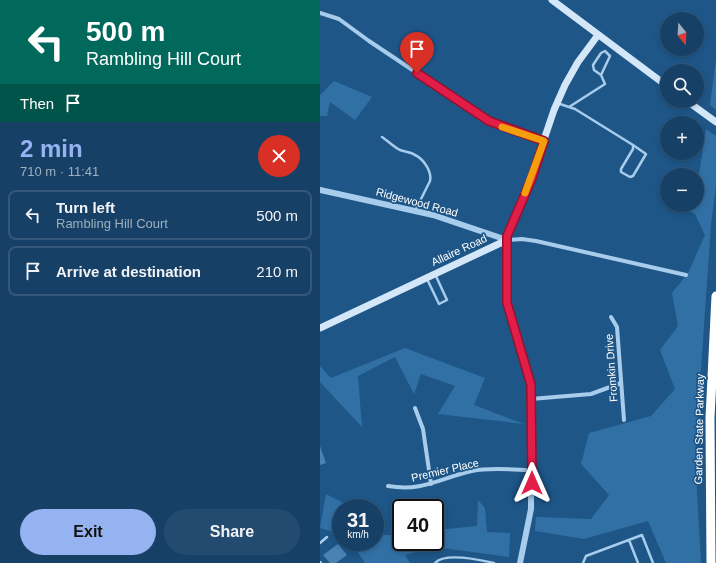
<!DOCTYPE html>
<meta charset="utf-8">
<style>
body{margin:0;font-family:Arial,sans-serif;background:#234b6f;color:#f1f3f6;height:100vh;display:flex;flex-direction:column;font-size:15px;white-space:nowrap}
*{box-sizing:border-box;margin:0}
p{font-size:13px;color:#9eafbf}
.icon{flex:none;width:22px;height:22px;fill:none;stroke:currentColor;stroke-width:2;stroke-linecap:round;stroke-linejoin:round}
.map{position:relative;flex:1;overflow:hidden}
.side{display:flex;flex-direction:column;background:#164066;width:320px}
.side>*{flex:none}
.hud{background:#00695c;color:#fff;overflow:hidden}
.needle{width:26px;rotate:162deg}
.controls{position:absolute;left:340px;top:12px;display:grid;gap:8px}
.controls a{display:grid;place-items:center;width:44px;height:44px;border-radius:50%;background:#164066;box-shadow:0 2px 6px #0003,0 0 0 1px #35597a;font-size:20px}
.speed{position:absolute;left:12px;top:499px;display:flex;gap:8px;font-size:20px;font-weight:700;text-align:center}
.speed>*{display:grid;place-content:center;width:52px;height:52px;border-radius:50%;background:#164066;box-shadow:0 2px 6px #0003,0 0 0 1px #35597a;line-height:1}
.speed small{font-size:10px;font-weight:400}
.speed .limit{border:2px solid #111;border-radius:6px;background:#fff;color:#111}
.pin{position:absolute;display:grid;place-items:center;width:34px;height:34px;color:#fff;margin:-41px -17px;border-radius:50% 50% 50% 0;rotate:-45deg;box-shadow:0 0 4px #0007}
.pin .icon{rotate:45deg}
.me{position:absolute;width:44px;margin:-22px;rotate:0deg;stroke-linejoin:round;filter:drop-shadow(0 0 3px #0008)}
.turn{display:flex;align-items:center;gap:14px;height:84px;padding:0 20px;font-size:18px}
.turn .icon{width:52px;height:52px;stroke-width:2.5}
.turn b{display:block;font-size:28px;line-height:34px}
.then{display:flex;align-items:center;height:38px;padding:0 20px;background:#0003;gap:8px;font-size:15px}
.round{display:grid;place-items:center;flex:none;width:42px;height:42px;border-radius:21px;background:#234b6f}
.overview{display:flex;align-items:center;justify-content:space-between;height:68px;padding:0 20px}
h1{font-size:24px;font-weight:700;line-height:30px;color:#95b2f1}
.primary-button{display:flex;gap:8px;margin-top:auto;padding:8px 20px}
.primary-button a{flex:1;height:46px;border-radius:24px;background:#95b2f1;color:#111;font-size:16px;font-weight:700;line-height:46px;text-align:center}
.primary-button a+a{background:#234b6f;color:#f1f3f6}
ul{padding:0;list-style:none}
li{display:flex;align-items:center;gap:12px;height:50px;margin:0 8px 6px;padding:0 12px;border:2px solid #35597a;border-radius:8px}
li div{flex:1}
li b{display:block;font-size:15px}
li em{font-style:normal}
main{display:flex;flex:1;min-height:0}
.map>svg:first-child{display:block}
</style>
<main>
<section class="side">
<div class="hud">
<div class="turn"><svg class="icon" aria-label="left" viewBox="0 0 24 24"><path d="M17 20v-9H6M10 6l-5 5 5 5"/></svg><div><b>500 m</b>Rambling Hill Court</div></div>
<div class="then">Then<svg class="icon" aria-label="arrive" viewBox="0 0 24 24"><path d="M6 21V4h12l-3 4 3 4H6"/></svg></div>
</div>
<div class="overview"><div><h1>2 min</h1><p>710 m · 11:41</p></div><a class="round" style="background:#d93025;color:#fff"><svg class="icon" aria-label="close" viewBox="0 0 24 24"><path d="M6 6l12 12M18 6L6 18"/></svg></a></div>
<ul>
<li><svg class="icon" aria-label="left" viewBox="0 0 24 24"><path d="M17 20v-9H6M10 6l-5 5 5 5"/></svg><div><b>Turn left</b><p>Rambling Hill Court</p></div><em>500 m</em></li>
<li><svg class="icon" aria-label="arrive" viewBox="0 0 24 24"><path d="M6 21V4h12l-3 4 3 4H6"/></svg><div><b>Arrive at destination</b></div><em>210 m</em></li>
</ul>
<div class="primary-button"><a>Exit</a><a>Share</a></div>
</section>
<div class="map">
<svg width="396" height="563" viewBox="0 0 396 563">
<rect width="100%" height="100%" fill="#1e5688"/>
<!-- green -->
<path fill="#3170a5" d="M 396,59 L 396,110 L 390,105 Z
M 14,81 L 52,97 L 35,120 L 10,102 L 7,116 L 0,116 L 0,95 Z
M 386,129 L 396,136 L 396,185 L 391,225 L 375,455 L 381,563 L 346,563 L 328,521 L 264,539 L 215,531 L 216,517 L 271,519 L 289,495 L 261,464 L 269,433 L 331,416 L 355,389 L 340,350 L 358,326 L 352,293 L 368,273 L 385,235 L 375,214 L 356,205 L 377,205 L 377,187 Z
M 85,348 L 165,378 L 154,405 L 204,424 L 118,414 L 135,386 L 101,374 L 94,394 L 75,357 L 38,376 L 42,427 L 0,382 L 0,366 L 11,378 Z
M 6,494 L 33,508 L 21,508 L 21,534 L 0,528 Z
M 158,500 L 165,508 L 167,532 L 190,533 L 189,557 L 115,547 L 85,555 L 90,563 L 45,563 L 31,542 L 55,542 L 55,533 L 57,535 L 81,535 L 81,542 L 115,542 L 115,524 L 117,530 L 157,526 Z"/>
<!-- building -->
<path fill="#4a82b2" d="M 0,446 L 6,463 L 0,465 Z
M 18,544 L 27,555 L 16,563 L 10,563 L 3,555 Z"/>
<g fill="none" stroke-linecap="round" stroke-linejoin="round">
<!-- service -->
<path stroke="#a8cceb" stroke-width="2.5" d="M 237,103 L 255,109 L 313,145 L 313,149 L 301,169 L 301,172 L 310,177 L 313,176 L 326,154 L 313,145
M 249,107 L 285,84 L 281,75 L 290,56 L 285,51 L 281,53 L 273,65 L 274,70 L 281,75
M 62,137 C 68,141 74,147 80,150 C 85,152 91,152 95,155 C 104,159 112,172 110,181 L 95,211
M 107,279 L 119,304 L 127,300 L 115,274
M 309,540 L 318,563
M 0,543 L 7,537
M 0,562 L 1,563
M 115,563 C 125,552 161,560 174,563
M 263,563 L 266,556 L 322,535 L 333,563"/>
<!-- minor -->
<path stroke="#a8cceb" stroke-width="4" d="M 0,13 L 19,19 L 49,41 L 169,121 L 224,141
M 187,240 L 202,239 L 216,241 L 366,275
M 291,317 L 297,327 L 304,420
M 211,399 L 271,394 L 301,383
M 95,408 L 103,429 L 111,484
M 68,486 C 103,492 120,478 152,471 C 171,467 192,470 212,470"/>
<!-- tertiary -->
<path stroke="#a8cceb" stroke-width="6" d="M 0,190 L 113,215 L 187,240 L 187,303 L 211,385 L 211,509 L 200,563"/>
<!-- secondary -->
<path stroke="#d3e7f8" stroke-width="7" d="M 232,0 L 347,86
M 367,101 L 396,122
M 0,328 L 187,240 L 188,231 L 211,178 L 234,110 L 245,85 L 258,62 L 278,35"/>
<!-- motorway -->
<path stroke="#fff" stroke-width="9" d="M 391,563 L 390,418 L 396,296"/>
</g>
<g fill="none" stroke-linecap="round" stroke-linejoin="round">
<!-- route casing -->
<g stroke="#92132f" stroke-width="10">
<path id="route" d="M 97,73 L 169,121 L 224,141 L 212,178 L 187,236 L 187,303 L 211,385 L 212,483"/>
</g>
<!-- route -->
<use href="#route" stroke="#e11d48" stroke-width="7"/>
<!-- slow -->
<path stroke="#f59e0b" stroke-width="7" d="M 182,127 L 224,141 L 205,193"/>
</g>
<g text-anchor="middle" dominant-baseline="central" stroke-width="3.5" stroke-linejoin="round" paint-order="stroke">
<!-- street labels -->
<g font-size="11" fill="#fff" stroke="#1e5688">
<text transform="translate(97 202) rotate(15)">Ridgewood Road</text>
<text transform="translate(139 250) rotate(-25)">Allaire Road</text>
<text transform="translate(291 368) rotate(-94)">Fromkin Drive</text>
<text transform="translate(379 429) rotate(-89)">Garden State Parkway</text>
<text transform="translate(125 470) rotate(-13)">Premier Place</text>
</g>
</g>
</svg>
<div class="controls">
<a><svg class="needle" viewBox="-14 -14 28 28"><path d="M0-13l5 13h-10z" fill="#e53935"/><path d="M0 13l5-13h-10z" fill="#9eafbf"/></svg></a>
<a><svg class="icon" aria-label="search" viewBox="0 0 24 24"><circle cx="10" cy="10" r="6"/><path d="M15 15l6 6"/></svg></a>
<a>+</a>
<a>−</a>
</div>
<div class="speed"><div>31<small>km/h</small></div><div class="limit">40</div></div>
<div class="pin" style="left:97px;top:73px;background:#d93025"><svg class="icon" aria-label="arrive" viewBox="0 0 24 24"><path d="M6 21V4h12l-3 4 3 4H6"/></svg></div>
<svg class="me" style="left:212px;top:483px" viewBox="-20 -20 40 40"><path d="M0-17L14 15 0 8-14 15z" fill="#e11d48" stroke="#fff" stroke-width="4"/></svg>
</div>
</main>
